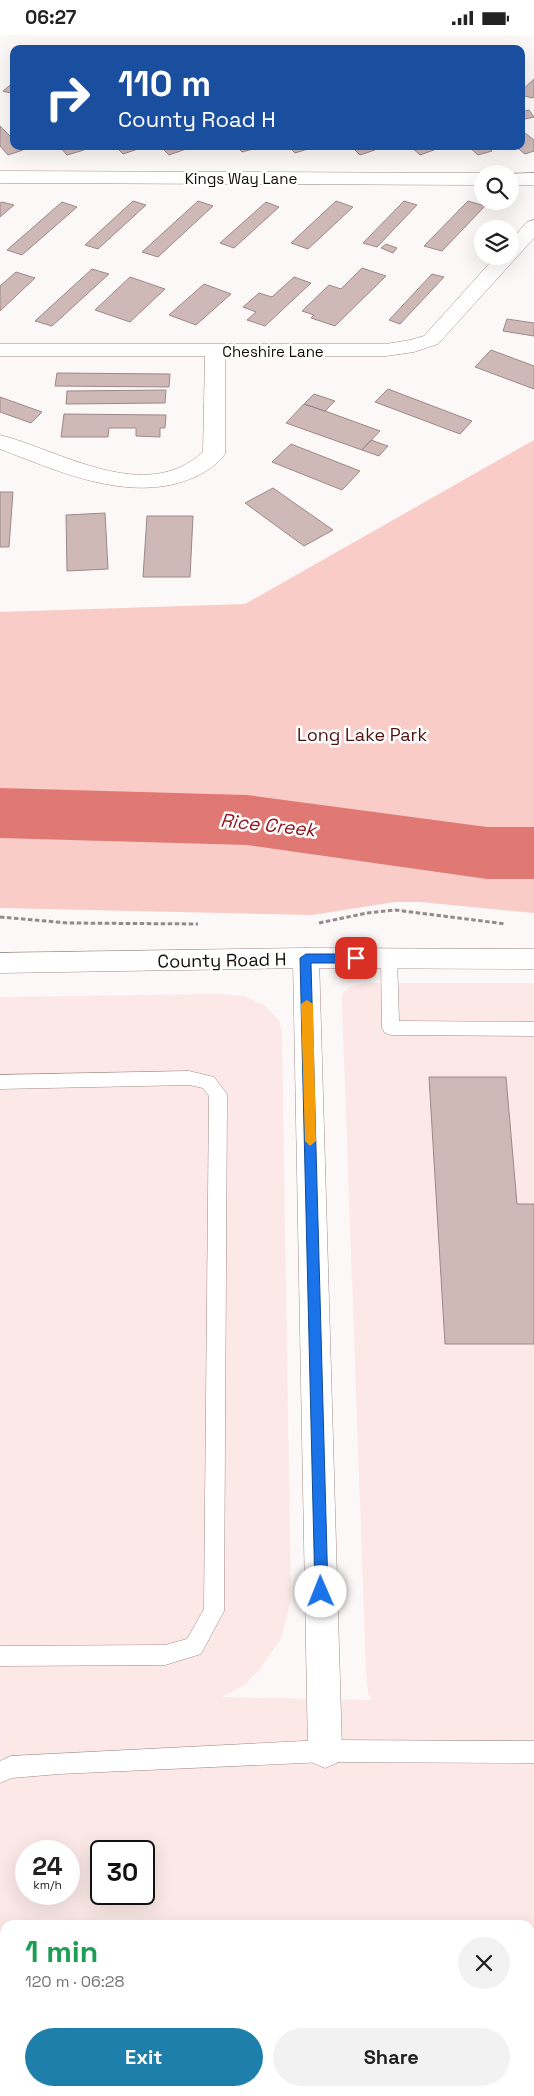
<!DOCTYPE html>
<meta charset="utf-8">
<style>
body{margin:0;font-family:"Space Grotesk",sans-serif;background:#f2f2f2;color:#222;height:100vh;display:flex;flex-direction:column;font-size:19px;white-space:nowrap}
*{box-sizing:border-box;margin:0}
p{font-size:16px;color:#767676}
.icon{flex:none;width:28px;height:28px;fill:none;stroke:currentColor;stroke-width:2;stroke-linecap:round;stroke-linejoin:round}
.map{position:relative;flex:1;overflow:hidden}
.drawer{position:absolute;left:0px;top:1885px;width:535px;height:176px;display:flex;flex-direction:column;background:#fff;border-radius:15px 15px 0 0;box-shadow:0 5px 20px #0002}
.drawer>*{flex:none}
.banner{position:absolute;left:10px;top:10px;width:515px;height:105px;border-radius:10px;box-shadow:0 5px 20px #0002;background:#1a4fa0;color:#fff;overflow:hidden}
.controls{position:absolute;left:474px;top:130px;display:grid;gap:10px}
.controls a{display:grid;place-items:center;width:45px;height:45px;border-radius:50%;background:#fff;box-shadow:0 5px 20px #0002;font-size:25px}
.speed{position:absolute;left:15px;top:1805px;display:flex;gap:10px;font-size:25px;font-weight:700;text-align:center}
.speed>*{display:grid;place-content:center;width:65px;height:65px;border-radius:50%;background:#fff;box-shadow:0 5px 20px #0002;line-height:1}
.speed small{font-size:12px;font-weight:400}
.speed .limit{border:2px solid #111;border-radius:8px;background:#fff;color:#111}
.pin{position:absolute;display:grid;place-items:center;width:42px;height:42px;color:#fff;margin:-21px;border-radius:10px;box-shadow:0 2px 8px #0006}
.me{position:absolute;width:55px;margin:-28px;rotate:359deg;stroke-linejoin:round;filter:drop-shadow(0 0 4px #0008)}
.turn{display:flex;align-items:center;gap:18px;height:105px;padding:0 25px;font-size:22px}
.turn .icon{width:65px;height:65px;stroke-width:2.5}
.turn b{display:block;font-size:35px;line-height:42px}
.round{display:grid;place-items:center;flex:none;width:52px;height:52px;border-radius:26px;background:#f2f2f2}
.headline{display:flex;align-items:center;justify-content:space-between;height:85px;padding:0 25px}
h1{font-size:30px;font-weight:800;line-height:38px;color:#1e9e55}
.action{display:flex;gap:10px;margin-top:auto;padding:10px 25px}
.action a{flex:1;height:58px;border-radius:30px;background:#1f7fab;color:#fff;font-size:20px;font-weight:800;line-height:58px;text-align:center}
.action a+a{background:#f2f2f2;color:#222}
.status{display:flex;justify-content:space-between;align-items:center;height:35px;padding:0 25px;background:#fff;direction:ltr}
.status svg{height:14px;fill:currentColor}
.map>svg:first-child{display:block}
</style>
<div class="status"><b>06:27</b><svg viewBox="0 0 49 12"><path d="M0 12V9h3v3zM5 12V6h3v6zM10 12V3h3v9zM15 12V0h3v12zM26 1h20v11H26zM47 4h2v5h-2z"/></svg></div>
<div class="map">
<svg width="534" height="2061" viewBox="0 0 534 2061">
<rect width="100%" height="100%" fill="#fdf8f8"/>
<!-- built -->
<path fill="#fce9e7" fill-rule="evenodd" d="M 367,948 L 534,948 L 534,2061 L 0,2061 L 0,962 L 218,959 L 244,961 L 265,971 L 279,985 L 282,998 L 291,1565 L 281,1604 L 259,1635 L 243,1651 L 221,1662 L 372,1665 L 368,1658 L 366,1637 L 342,967 L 343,957 L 352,951 ZM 26,1816 L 69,1816 L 69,1859 L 26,1859 ZM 101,1816 L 144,1816 L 144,1859 L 101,1859 ZM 5,1890 L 530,1890 L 530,2056 L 5,2056 Z"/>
<!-- green -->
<path fill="#f9ccc8" d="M 534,405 L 534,878 L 420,867 L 395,867 L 312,880 L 0,873 L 0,577 L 245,569 Z"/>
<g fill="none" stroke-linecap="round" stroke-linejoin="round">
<!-- river -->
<path fill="#e07974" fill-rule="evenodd" d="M 0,753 L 247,760 L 487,792 L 534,792 L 534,844 L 487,844 L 247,810 L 0,803 Z"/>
</g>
<!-- building -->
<path fill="#ceb9b7" stroke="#9c8887" d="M 534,44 L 534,62 L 532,63 L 521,60 L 521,56 Z
M 14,47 L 14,59 L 3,56 Z
M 529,75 L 534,82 L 525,84 L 521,77 Z
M 0,91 L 14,105 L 14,111 L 20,111 L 23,115 L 8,120 L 0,111 Z
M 521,95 L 534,105 L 534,116 L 525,119 L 515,111 L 521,111 Z
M 59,111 L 80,111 L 84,115 L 67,120 Z
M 115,111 L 134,111 L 138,114 L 123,119 Z
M 160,111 L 192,111 L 192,112 L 169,120 Z
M 236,111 L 251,111 L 253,114 L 242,117 Z
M 288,111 L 308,111 L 311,113 L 295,118 Z
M 351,111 L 370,111 L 375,115 L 360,120 Z
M 410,111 L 429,111 L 434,115 L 420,120 Z
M 468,111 L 487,111 L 492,116 L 478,120 Z
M 133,166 L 146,170 L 98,214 L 85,210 Z
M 198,166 L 213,171 L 158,222 L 142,217 Z
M 336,166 L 353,172 L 308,214 L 291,208 Z
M 404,166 L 417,170 L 377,212 L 363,208 Z
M 468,166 L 485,171 L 442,216 L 424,211 Z
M 2,167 L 14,170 L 0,182 L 0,168 Z
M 62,167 L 77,172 L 22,220 L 7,215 Z
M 266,167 L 279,172 L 234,213 L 220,208 Z
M 386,209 L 397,213 L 393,218 L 381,213 Z
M 362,233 L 386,241 L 335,291 L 311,283 L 314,280 L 302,276 L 329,250 L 341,254 Z
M 92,234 L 109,239 L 52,291 L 35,286 Z
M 16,237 L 35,243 L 0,276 L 0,251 Z
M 432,239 L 444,242 L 400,289 L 389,285 Z
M 130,242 L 165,254 L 130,287 L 95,275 Z
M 294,242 L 311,248 L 265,291 L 247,285 L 256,277 L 243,272 L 259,258 L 272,262 Z
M 204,249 L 231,259 L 196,290 L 169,280 Z
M 507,284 L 534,288 L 534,301 L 503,296 Z
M 491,315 L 534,331 L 534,354 L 475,332 Z
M 57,338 L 170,339 L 169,352 L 55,351 Z
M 388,354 L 472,386 L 460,399 L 375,367 Z
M 166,355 L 165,368 L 66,369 L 67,356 Z
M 314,359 L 335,366 L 325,376 L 304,369 Z
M 0,362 L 42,377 L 31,388 L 0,377 Z
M 304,369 L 325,376 L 380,396 L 362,415 L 286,388 Z
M 64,379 L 166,380 L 165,393 L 160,393 L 160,402 L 136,401 L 136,393 L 109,393 L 108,402 L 61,402 Z
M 371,405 L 388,411 L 379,421 L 362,415 Z
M 291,409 L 360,436 L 342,455 L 272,427 Z
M 273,453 L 333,495 L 304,511 L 245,468 Z
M 0,457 L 13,457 L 9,512 L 0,512 Z
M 105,478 L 108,534 L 67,536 L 66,480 Z
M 147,481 L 193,481 L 190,542 L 143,542 Z
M 429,1042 L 506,1042 L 517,1169 L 534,1169 L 534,1309 L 445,1309 Z
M 530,1934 L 534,1934 L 534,2061 L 0,2061 L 0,1940 L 5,1940 L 5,2056 L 530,2056 Z"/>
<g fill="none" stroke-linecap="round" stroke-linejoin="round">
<!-- service casing -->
<g stroke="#a08c8a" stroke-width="1">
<path id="service" d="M 389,917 L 395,918 L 397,923 L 399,986 L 534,987 L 534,1001 L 391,1000 L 385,998 L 382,993 L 381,923 L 383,918 Z
M 189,1036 L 214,1042 L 227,1059 L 224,1576 L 201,1619 L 165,1630 L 0,1631 L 0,1611 L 165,1610 L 187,1604 L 204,1574 L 209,1061 L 203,1053 L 189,1050 L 0,1054 L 0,1040 Z
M 325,1705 L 534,1706 L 534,1728 L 325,1727 L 59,1739 L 12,1743 L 0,1748 L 0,1726 L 11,1721 Z"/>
</g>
<!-- minor casing -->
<g stroke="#a08c8a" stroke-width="1">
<path id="minor" d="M 0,136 L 482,138 L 484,139 L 482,150 L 0,148 Z
M 534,138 L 534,150 L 510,150 L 508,139 Z
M 534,185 L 534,203 L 438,309 L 414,317 L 386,321 L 225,321 L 225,419 C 217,430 207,436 195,442 C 132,470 60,437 0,414 L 0,400 C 62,416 145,470 203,417 L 205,321 L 0,321 L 0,309 L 386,309 L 410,305 L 424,301 L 496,221 L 510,221 L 510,206 L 527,187 Z
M 306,913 L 315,916 L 319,923 L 342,1716 L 337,1728 L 325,1733 L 313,1728 L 308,1716 L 293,923 L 297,916 Z"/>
</g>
<!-- tertiary casing -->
<g stroke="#a08c8a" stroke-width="1">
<path id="tertiary" d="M 306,913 L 534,914 L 534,934 L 306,933 L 0,938 L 0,918 Z"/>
</g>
<!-- path -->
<path stroke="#918b8b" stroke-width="3" stroke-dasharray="4.5 2.5" stroke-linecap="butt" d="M 0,882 L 68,888 L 198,889
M 319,888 L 367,878 L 395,875 L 506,889"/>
<!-- service -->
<use href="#service" fill="#fff" fill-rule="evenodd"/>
<!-- minor -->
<use href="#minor" fill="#fff" fill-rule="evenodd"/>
<!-- tertiary -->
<use href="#tertiary" fill="#fff" fill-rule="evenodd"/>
</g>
<!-- route -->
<path fill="#1a73e8" stroke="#114b97" d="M 306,919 L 356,919 L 361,923 L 356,928 L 311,928 L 328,1557 L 326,1562 L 321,1563 L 317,1562 L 315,1557 L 300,923 Z"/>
<!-- slow -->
<path fill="#f59e0b" d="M 307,965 L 313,969 L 316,1106 L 310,1111 L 305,1106 L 301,969 Z"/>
<g text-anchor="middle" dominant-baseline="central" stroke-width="5" stroke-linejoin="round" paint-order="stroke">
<!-- far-street labels -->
<g font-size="15" fill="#130c0c" stroke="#fff">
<text x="241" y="143">Kings Way Lane</text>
<text x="273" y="316">Cheshire Lane</text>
</g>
<!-- park labels -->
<g font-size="18" fill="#511012" stroke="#fff">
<text x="362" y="699">Long Lake Park</text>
</g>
<!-- street labels -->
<g font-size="18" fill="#130c0c" stroke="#fff">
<text transform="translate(222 925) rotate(-1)">County Road H</text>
</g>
<!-- water labels -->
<g font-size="19" font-style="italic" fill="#941720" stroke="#fff">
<text transform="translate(268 790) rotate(6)">Rice Creek</text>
</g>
</g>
</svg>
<div class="controls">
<a><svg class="icon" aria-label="search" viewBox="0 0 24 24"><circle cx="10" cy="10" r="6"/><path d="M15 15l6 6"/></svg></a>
<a><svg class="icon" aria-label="layers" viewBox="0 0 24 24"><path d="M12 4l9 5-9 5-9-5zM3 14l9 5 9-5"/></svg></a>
</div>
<div class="speed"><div>24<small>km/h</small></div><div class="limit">30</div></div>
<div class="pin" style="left:356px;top:923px;background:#d93025"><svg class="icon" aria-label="arrive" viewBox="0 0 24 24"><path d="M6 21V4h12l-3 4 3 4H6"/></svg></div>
<svg class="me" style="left:321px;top:1557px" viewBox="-20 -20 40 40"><circle r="19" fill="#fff"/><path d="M0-13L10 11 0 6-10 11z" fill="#1a73e8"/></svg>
<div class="banner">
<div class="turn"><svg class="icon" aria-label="right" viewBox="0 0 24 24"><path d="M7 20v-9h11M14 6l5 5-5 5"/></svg><div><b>110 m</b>County Road H</div></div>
</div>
<section class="drawer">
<div class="headline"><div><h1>1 min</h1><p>120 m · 06:28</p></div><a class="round"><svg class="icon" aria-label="close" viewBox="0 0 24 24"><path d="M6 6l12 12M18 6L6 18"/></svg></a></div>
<div class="action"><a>Exit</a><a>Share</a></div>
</section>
</div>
